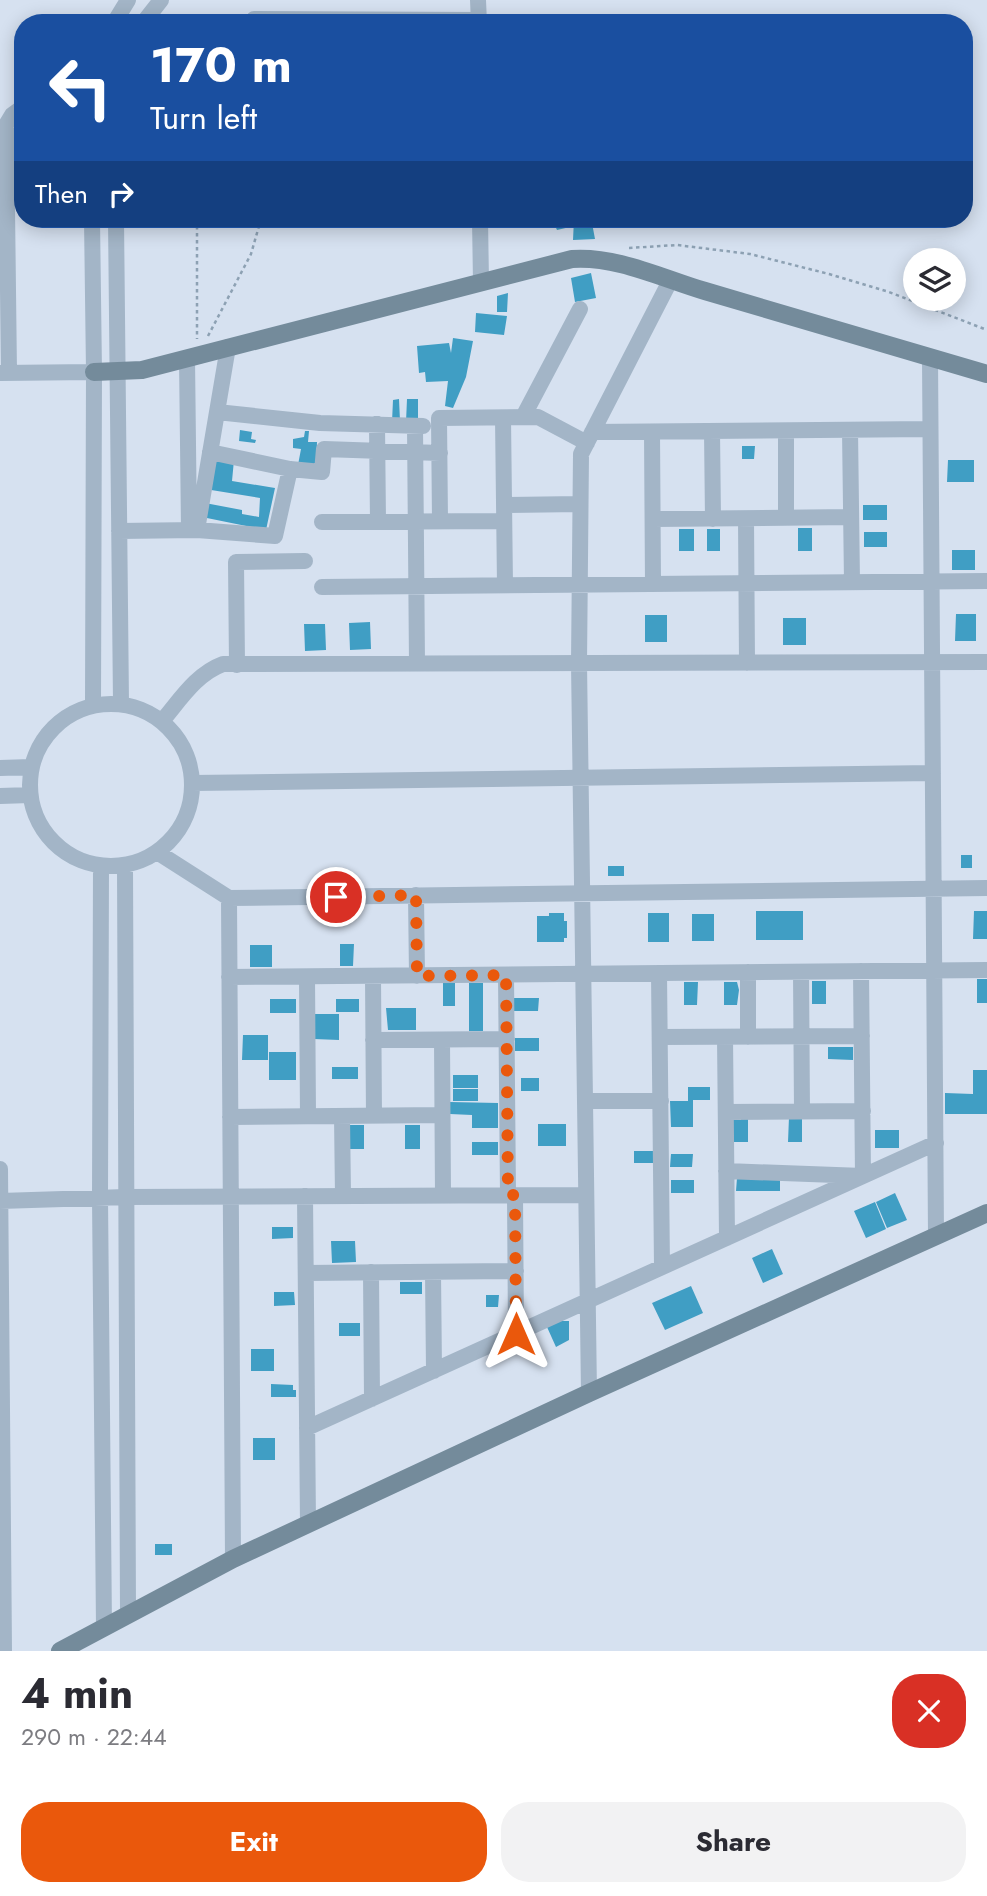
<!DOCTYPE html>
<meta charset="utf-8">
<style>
body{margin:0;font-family:Jost,sans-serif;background:#f2f2f3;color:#2b2b33;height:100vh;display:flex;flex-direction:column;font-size:26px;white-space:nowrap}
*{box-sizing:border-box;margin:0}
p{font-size:23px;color:#7c7c81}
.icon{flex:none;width:38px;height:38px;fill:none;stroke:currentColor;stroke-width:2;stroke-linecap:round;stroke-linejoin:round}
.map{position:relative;height:1651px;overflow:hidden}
.drawer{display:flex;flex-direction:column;background:#fff;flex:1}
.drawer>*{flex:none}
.guide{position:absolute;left:14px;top:14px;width:959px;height:214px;border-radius:28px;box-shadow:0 4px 18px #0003;background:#1a4fa0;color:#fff;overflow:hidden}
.controls{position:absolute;left:903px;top:248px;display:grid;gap:14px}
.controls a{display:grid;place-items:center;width:63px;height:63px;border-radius:50%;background:#fff;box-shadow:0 4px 18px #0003;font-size:35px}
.pin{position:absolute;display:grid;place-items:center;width:60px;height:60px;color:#fff;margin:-30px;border:4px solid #fff;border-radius:50%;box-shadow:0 2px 7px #0007}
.me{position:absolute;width:77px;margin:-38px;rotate:0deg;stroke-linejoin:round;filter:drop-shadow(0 0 5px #0008)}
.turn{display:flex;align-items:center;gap:24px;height:147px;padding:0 21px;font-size:32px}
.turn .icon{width:91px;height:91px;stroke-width:2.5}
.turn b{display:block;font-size:49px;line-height:60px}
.then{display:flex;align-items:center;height:66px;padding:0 21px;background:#0003;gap:14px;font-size:26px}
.round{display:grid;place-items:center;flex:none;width:74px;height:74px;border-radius:28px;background:#f2f2f3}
.summary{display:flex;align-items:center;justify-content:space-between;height:119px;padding:0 21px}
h1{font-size:42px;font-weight:700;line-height:52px}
.primary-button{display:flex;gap:14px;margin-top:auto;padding:14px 21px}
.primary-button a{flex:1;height:80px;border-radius:28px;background:#ea580c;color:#fff;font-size:28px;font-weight:700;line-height:80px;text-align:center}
.primary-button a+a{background:#f2f2f3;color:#2b2b33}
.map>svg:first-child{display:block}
</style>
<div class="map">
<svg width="987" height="1651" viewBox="0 0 987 1651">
<rect width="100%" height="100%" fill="#d6e1f0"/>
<!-- building -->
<path fill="#409ec4" d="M 552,219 L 564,219 L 564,223 L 567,222 L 570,227 L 557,230 Z
M 574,219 L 600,219 L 592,223 L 595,239 L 573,240 Z
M 591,273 L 596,298 L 575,302 L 571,278 Z
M 508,293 L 507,312 L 497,312 L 497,296 Z
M 476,313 L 507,316 L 504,335 L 475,332 Z
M 453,338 L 473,341 L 466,377 L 453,408 L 445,406 L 448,381 L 426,382 L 425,372 L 419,373 L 417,346 L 449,343 L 451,353 Z
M 399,399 L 400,421 L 392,422 L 393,400 Z
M 407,399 L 418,399 L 418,422 L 406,422 Z
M 240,430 L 252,432 L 251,439 L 256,440 L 255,443 L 239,441 Z
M 305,431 L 309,431 L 308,442 L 317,442 L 316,467 L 298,465 L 301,449 L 293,448 L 293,439 L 304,437 Z
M 742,446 L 755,446 L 754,459 L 742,459 Z
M 212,455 L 234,460 L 232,481 L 275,488 L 266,530 L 202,517 L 205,503 L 242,510 L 242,514 L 259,517 L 260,498 L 205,489 Z
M 948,460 L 974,460 L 974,482 L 947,482 Z
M 863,505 L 887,505 L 887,520 L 863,520 Z
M 798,528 L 812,528 L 812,551 L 798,551 Z
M 679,529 L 694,529 L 694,551 L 679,551 Z
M 707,529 L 720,529 L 720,551 L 707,551 Z
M 864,532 L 887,532 L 887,547 L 864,547 Z
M 952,550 L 975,550 L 975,570 L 952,570 Z
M 956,614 L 976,614 L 976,641 L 955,641 Z
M 645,615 L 667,615 L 667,642 L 645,642 Z
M 783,618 L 806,618 L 806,645 L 783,645 Z
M 370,622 L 371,649 L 350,650 L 349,623 Z
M 304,624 L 325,624 L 326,650 L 305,651 Z
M 961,855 L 972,855 L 972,868 L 961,868 Z
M 608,866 L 624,866 L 624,876 L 608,876 Z
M 756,911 L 803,911 L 803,940 L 756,940 Z
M 974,911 L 987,911 L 987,939 L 973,939 Z
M 549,913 L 564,913 L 564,921 L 567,921 L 567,938 L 564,938 L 564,942 L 537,942 L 537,916 L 549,916 Z
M 648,913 L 669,913 L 669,942 L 648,942 Z
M 692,914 L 714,914 L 714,941 L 692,941 Z
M 340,944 L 354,944 L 353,966 L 340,966 Z
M 250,945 L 272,945 L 272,967 L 250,967 Z
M 977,979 L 987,979 L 987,1003 L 977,1003 Z
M 812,981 L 826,981 L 826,1004 L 812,1004 Z
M 684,982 L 698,982 L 697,1005 L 684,1005 Z
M 724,982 L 737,982 L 739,990 L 737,1005 L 724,1005 Z
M 443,983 L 455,983 L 455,1006 L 443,1006 Z
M 469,983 L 483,983 L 483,1031 L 469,1031 Z
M 514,998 L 539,998 L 538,1011 L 514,1011 Z
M 270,999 L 296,999 L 296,1013 L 270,1013 Z
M 336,999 L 359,999 L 359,1012 L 336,1012 Z
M 386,1008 L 416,1008 L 416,1030 L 388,1030 Z
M 314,1014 L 339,1014 L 339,1040 L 314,1039 Z
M 243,1035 L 268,1035 L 268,1060 L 242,1060 Z
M 515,1038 L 539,1038 L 539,1051 L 515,1051 Z
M 828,1047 L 853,1047 L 853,1060 L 828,1059 Z
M 269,1052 L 296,1052 L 296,1080 L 269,1080 Z
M 332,1067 L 358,1067 L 358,1079 L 332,1079 Z
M 973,1070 L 987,1070 L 987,1114 L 945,1114 L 945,1093 L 973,1094 Z
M 453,1075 L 478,1075 L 478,1088 L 453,1088 Z
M 521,1078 L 539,1078 L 539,1091 L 521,1091 Z
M 688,1087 L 710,1087 L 710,1100 L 693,1100 L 693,1127 L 671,1127 L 670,1101 L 688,1101 Z
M 453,1089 L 478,1089 L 478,1101 L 453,1101 Z
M 450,1102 L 498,1103 L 498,1128 L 472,1128 L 472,1115 L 450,1114 Z
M 789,1117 L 802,1117 L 802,1142 L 788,1142 Z
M 741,1118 L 748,1118 L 748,1142 L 733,1142 L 733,1120 L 741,1120 Z
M 538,1124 L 566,1124 L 566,1146 L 538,1146 Z
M 350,1125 L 364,1125 L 364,1149 L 350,1149 Z
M 405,1125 L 420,1125 L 420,1149 L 405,1149 Z
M 875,1130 L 899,1130 L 899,1148 L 875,1148 Z
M 472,1142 L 498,1142 L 498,1155 L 472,1155 Z
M 634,1151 L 653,1151 L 653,1163 L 634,1163 Z
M 671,1154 L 693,1154 L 692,1167 L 670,1167 Z
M 737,1178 L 780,1178 L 780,1191 L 736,1191 Z
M 671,1180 L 694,1180 L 694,1193 L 671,1193 Z
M 895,1193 L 907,1220 L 887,1228 L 876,1202 Z
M 875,1202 L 886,1229 L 866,1238 L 854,1211 Z
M 272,1227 L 293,1227 L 293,1238 L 272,1239 Z
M 331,1241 L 355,1241 L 356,1262 L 332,1263 Z
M 772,1249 L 783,1274 L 763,1283 L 752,1258 Z
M 400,1282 L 422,1282 L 422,1294 L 400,1294 Z
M 691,1286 L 703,1313 L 665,1330 L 652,1303 Z
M 274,1292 L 294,1292 L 295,1305 L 274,1306 Z
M 486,1295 L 499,1295 L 498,1307 L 486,1307 Z
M 560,1321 L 569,1321 L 569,1340 L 556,1347 L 547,1327 Z
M 339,1323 L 360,1323 L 360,1336 L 339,1336 Z
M 251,1349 L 274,1349 L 274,1371 L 251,1371 Z
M 271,1384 L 293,1385 L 293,1390 L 296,1390 L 296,1397 L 271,1397 Z
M 253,1438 L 275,1438 L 275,1460 L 253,1460 Z
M 155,1544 L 172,1544 L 172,1555 L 155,1555 Z"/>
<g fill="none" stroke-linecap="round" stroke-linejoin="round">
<!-- path -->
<path stroke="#8da1b3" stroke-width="2.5" stroke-dasharray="3.5 3.5" stroke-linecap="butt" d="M 197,219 L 197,339
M 629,248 L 677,245 L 750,254 L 829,274 L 889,292 L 987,330
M 208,336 L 251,254 L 261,219"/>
<!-- street -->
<path stroke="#a3b5c7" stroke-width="16" d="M 478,0 L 479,23
M 254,19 L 479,20
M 114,23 L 128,0
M 143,23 L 161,0
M 92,219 L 94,372 L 93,705
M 116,219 L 121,703
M 480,219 L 481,282
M 930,357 L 936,1236
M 187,358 L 189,530
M 0,373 L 94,372
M 9,373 L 6,125 L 12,115 L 23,107
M 217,412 L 320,423 L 423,426
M 523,417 L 580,309
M 503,418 L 505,585
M 377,424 L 378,522
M 415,426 L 417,663
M 850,430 L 852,582
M 712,431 L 713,519
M 786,431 L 786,518
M 592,432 L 930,429
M 652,432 L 653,584
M 210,452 L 290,469 L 322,472 L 324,449 L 440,453
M 504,505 L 580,504
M 653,519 L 851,517
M 746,519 L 747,663
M 440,521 L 439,418 L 538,417 L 587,443
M 322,522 L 504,521
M 197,530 L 228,347
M 119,531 L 197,530 L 275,536 L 290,469
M 322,587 L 987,581
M 237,665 L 236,562 L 305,561
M30 785a81 81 0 1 1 162 0a81 81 0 1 1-162 0Z
M 162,721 C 180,700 196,674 223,664 L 987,662
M 0,768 L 31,767
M 192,783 L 933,773
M 0,796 L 30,795
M 157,852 L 229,898 L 987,888
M 101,866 L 100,1198 L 104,1628
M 125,866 L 128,1614
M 416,895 L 417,976
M 229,898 L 233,1559
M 748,972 L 748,1037
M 801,972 L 802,1111
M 659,973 L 662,1267
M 506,975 L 508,1195
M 373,976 L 374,1116
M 229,977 L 987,970
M 307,977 L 308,1116
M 660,1037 L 862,1036
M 725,1037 L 727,1238
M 373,1040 L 507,1039
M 442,1040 L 443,1195
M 585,1101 L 661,1101
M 726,1112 L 863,1111
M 342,1116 L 343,1196
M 230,1117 L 442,1115
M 0,1169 L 4,1651
M 726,1171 L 863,1176 L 861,971
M 515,1195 L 516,1333
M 305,1196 L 308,1524
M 0,1201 L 126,1197 L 586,1195
M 371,1272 L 372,1399
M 433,1272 L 434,1371
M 306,1273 L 516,1271
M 589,1393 L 579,663 L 581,454 L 670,281
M 307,1428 L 936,1143"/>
<!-- secondary -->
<path stroke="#748b9b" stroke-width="18" d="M 94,372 L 142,370 L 572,259 C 618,256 661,278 705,291 C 799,318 893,346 987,374
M 60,1651 L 233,1559 L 589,1393 L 987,1213"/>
</g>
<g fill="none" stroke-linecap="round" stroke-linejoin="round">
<!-- route -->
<path stroke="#ea580c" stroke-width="12" stroke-dasharray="0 21.6" d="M 336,897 L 416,895 L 417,976 L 506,975 L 508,1195 L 515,1195 L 516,1334"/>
</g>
</svg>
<div class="controls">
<a><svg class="icon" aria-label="layers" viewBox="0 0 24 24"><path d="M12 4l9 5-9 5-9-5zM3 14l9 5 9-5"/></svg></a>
</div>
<div class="pin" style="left:336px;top:897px;background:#d93025"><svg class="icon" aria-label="arrive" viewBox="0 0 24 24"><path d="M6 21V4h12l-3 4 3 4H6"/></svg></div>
<svg class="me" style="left:516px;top:1334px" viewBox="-20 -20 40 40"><path d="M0-17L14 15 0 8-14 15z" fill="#ea580c" stroke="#fff" stroke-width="4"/></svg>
<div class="guide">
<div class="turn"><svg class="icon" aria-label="left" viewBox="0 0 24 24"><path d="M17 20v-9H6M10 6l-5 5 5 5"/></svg><div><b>170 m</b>Turn left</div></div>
<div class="then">Then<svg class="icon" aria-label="right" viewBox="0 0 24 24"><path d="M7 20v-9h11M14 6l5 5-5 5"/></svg></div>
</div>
</div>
<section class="drawer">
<div class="summary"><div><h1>4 min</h1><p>290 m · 22:44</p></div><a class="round" style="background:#d93025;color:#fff"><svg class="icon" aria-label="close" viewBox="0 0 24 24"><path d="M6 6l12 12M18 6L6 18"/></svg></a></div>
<div class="primary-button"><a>Exit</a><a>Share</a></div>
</section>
